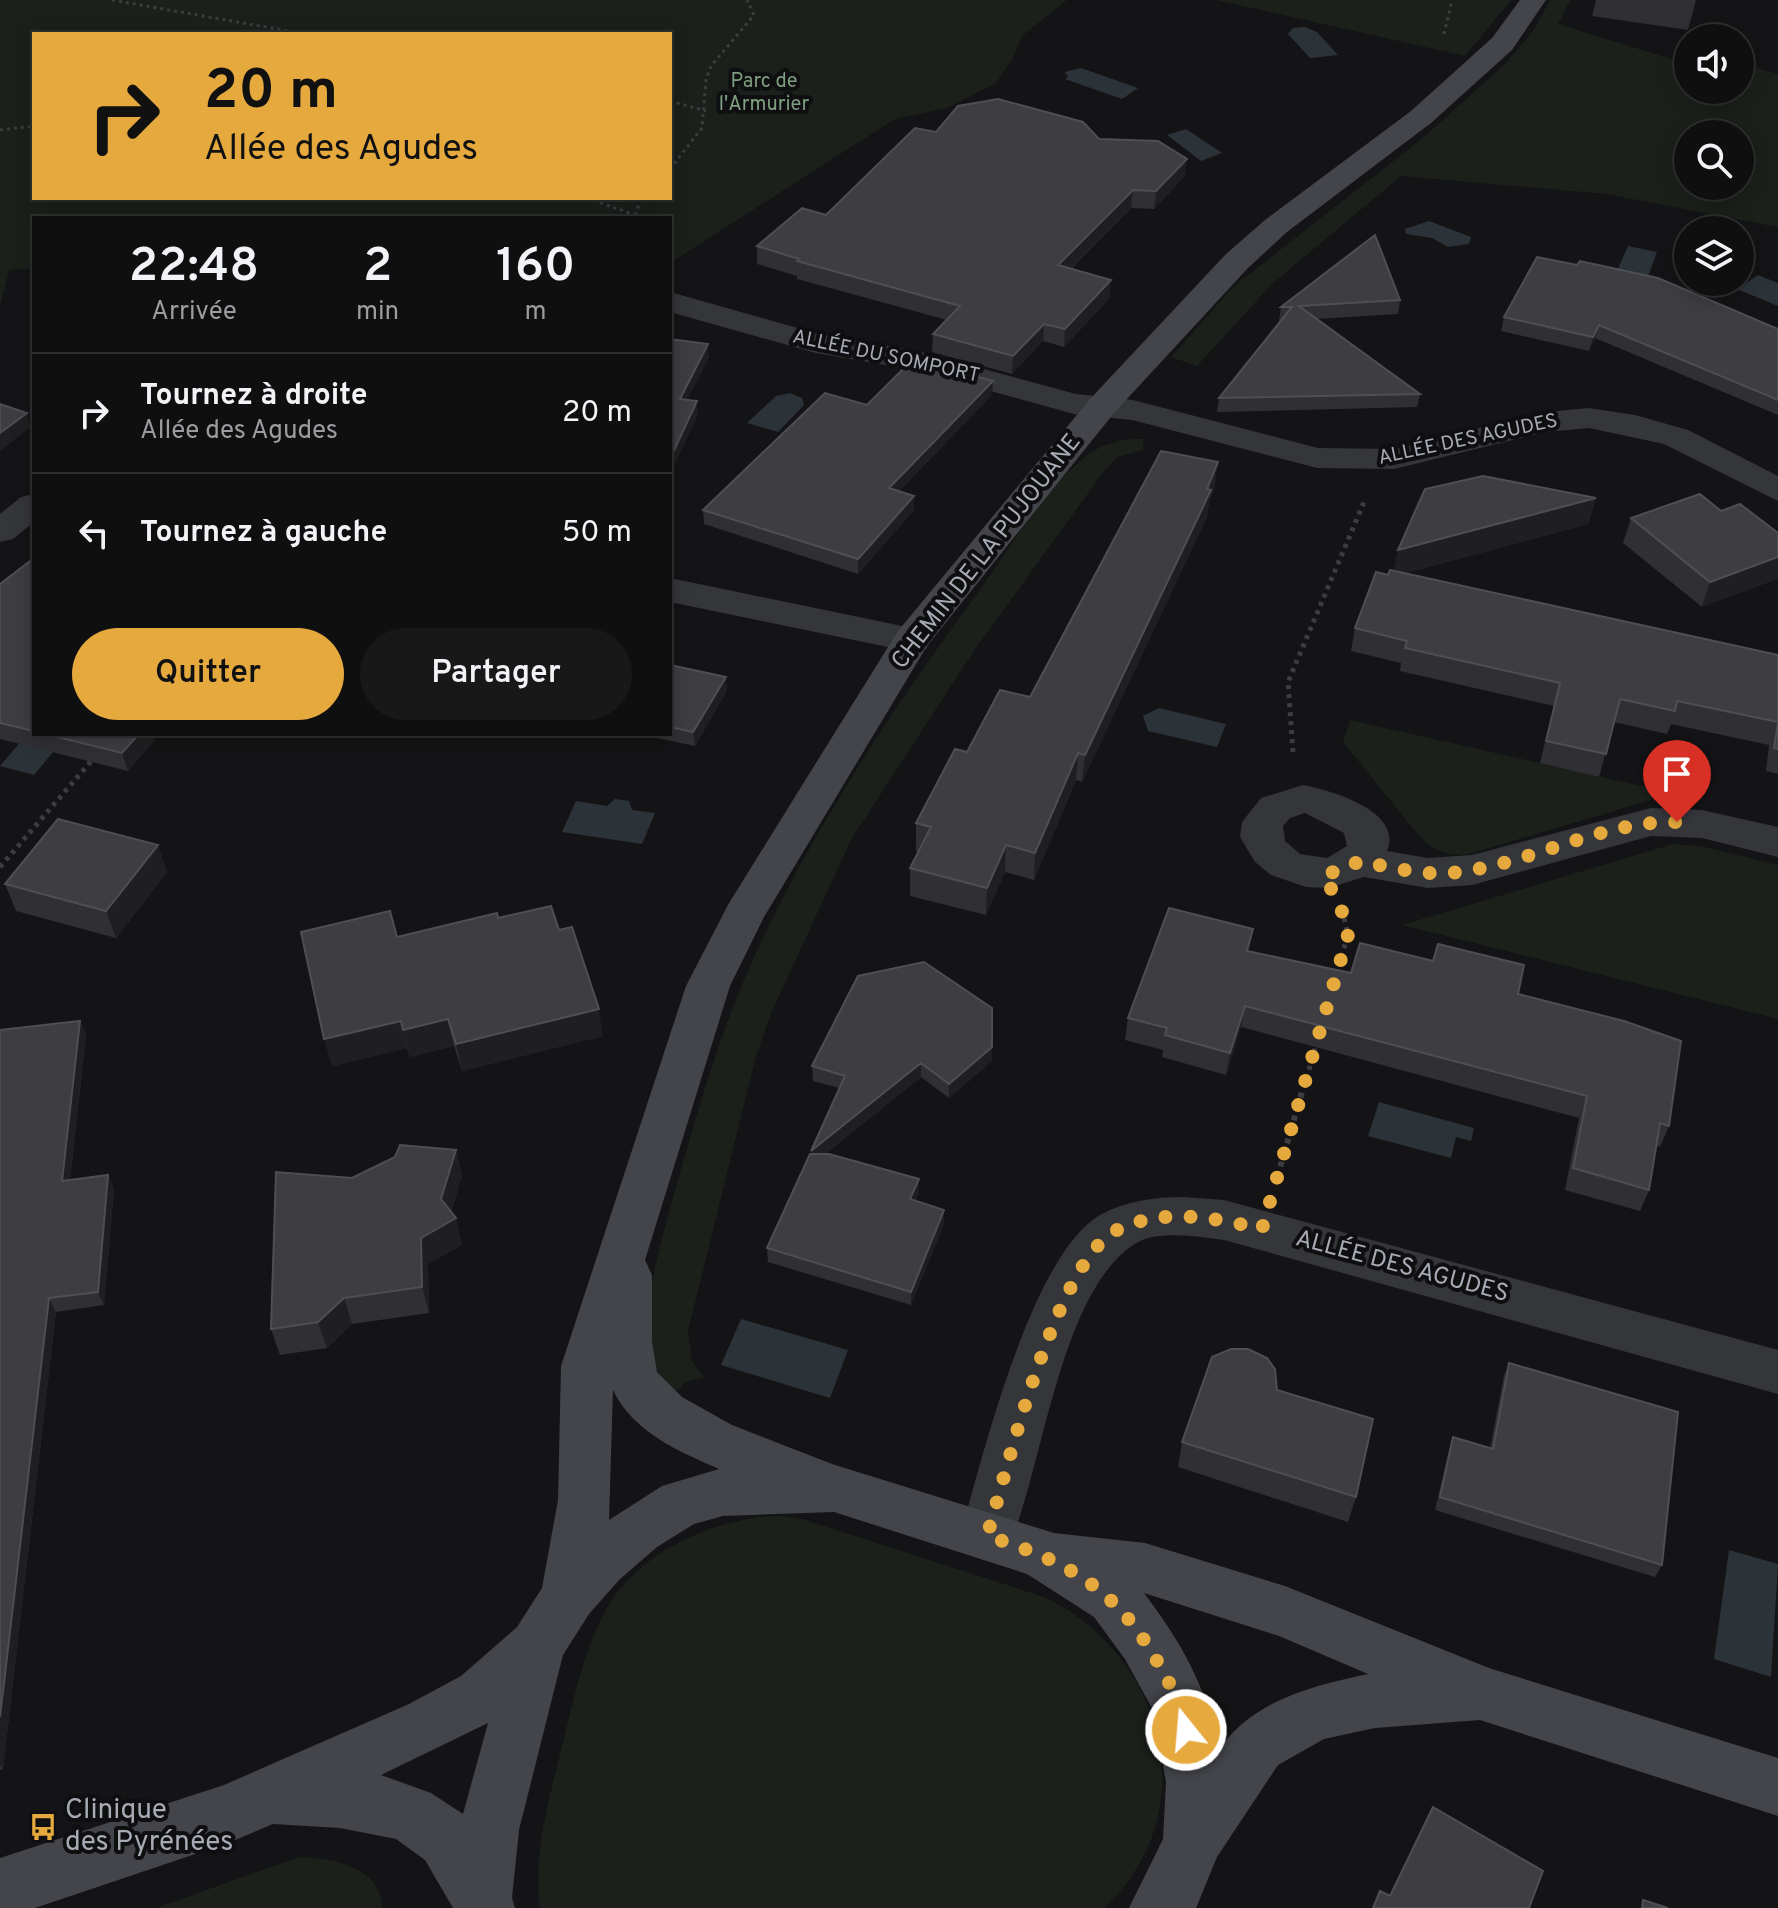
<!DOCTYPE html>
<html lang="fr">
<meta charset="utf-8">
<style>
body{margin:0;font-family:Overpass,sans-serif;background:#181819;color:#f1f3f6;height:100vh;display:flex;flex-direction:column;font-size:30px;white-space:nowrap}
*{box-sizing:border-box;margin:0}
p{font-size:26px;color:#9b9c9f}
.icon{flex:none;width:44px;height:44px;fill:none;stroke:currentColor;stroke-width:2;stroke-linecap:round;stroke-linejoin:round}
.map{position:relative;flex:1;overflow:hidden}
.drawer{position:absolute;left:32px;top:216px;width:640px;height:520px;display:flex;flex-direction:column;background:#0f0f10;border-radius:0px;box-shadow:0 4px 20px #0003,0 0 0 2px #2f2f30}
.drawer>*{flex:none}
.banner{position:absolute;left:32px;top:32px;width:640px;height:168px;border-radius:0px;box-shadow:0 4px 20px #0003,0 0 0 2px #2f2f30;background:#e5a93d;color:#111;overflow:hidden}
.fabs{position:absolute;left:1674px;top:24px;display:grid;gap:16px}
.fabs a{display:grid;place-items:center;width:80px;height:80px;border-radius:50%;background:#0f0f10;box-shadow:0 4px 20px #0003,0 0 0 2px #2f2f30;font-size:40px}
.pin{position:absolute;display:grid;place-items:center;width:68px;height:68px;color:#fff;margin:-82px -34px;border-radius:50% 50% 50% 0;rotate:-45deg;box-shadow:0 0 8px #0007}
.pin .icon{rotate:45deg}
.me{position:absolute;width:88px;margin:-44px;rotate:343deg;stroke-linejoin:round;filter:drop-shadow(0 0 6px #0008)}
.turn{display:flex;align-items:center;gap:28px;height:168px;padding:0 40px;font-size:36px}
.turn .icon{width:104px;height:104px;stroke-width:2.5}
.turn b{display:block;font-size:56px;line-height:68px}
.eta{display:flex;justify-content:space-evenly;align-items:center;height:136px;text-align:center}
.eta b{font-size:48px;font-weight:600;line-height:56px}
.button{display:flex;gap:16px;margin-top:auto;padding:16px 40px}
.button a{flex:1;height:92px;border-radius:48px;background:#e5a93d;color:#111;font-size:32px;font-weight:600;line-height:92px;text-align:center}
.button a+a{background:#181819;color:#f1f3f6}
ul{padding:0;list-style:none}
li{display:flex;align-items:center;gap:24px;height:120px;padding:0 40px;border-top:2px solid #2f2f30}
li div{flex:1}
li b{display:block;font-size:30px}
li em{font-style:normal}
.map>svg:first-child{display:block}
</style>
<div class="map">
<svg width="1778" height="1908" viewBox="0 0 1778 1908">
<rect width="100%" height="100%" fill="#141416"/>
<!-- green -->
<path fill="#1b201b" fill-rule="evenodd" d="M 0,0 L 1067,0 L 1022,36 L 1014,56 L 996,83 L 947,108 L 895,119 L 670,263 L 670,218 L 34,218 L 34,269 L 9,270 L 0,306 ZM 670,34 L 670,198 L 34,198 L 34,34 Z
M 1217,0 L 1511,0 L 1465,56 Z
M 1550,0 L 1570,0 L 1558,24 L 1688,64 L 1688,90 L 1740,90 L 1740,63 L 1778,74 L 1778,227 L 1606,194 L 1401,176 L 1273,283 L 1197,366 L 1171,357 L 1233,287 L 1424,137 L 1504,65 L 1533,31 ZM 1688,134 L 1740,134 L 1740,186 L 1688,186 Z
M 1143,439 L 1143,450 L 1117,457 L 1102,474 L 973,652 L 852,838 L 772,1011 L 756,1056 L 688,1331 L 692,1362 L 705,1377 L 685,1382 L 677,1391 C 626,1361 656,1262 668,1216 C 694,1123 719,1030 761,942 C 819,820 894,707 974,598 C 1008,551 1041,493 1086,456 C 1101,444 1124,438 1143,439 Z
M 1350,720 L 1654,789 L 1651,800 L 1469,854 C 1449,857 1434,850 1420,837 L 1343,742 Z
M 1673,844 L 1700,846 L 1778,865 L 1778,1019 L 1402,925 Z
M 781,1516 L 802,1519 L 1044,1597 C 1165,1654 1207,1813 1104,1908 L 540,1908 C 533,1853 548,1804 561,1751 C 573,1703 583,1650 608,1606 C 640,1551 719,1516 781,1516 Z
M 299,1857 C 331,1858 382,1866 382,1908 L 156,1908 Z"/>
<!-- water -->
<path fill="#2b3339" d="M 1305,27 L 1317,32 L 1338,55 L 1310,58 L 1288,34 L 1293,28 Z
M 1081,68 L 1138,88 L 1122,99 L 1065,79 L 1068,77 L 1065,72 Z
M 1186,129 L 1222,153 L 1201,161 L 1167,135 Z
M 1429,221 L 1471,237 L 1469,244 L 1448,247 L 1432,238 L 1406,234 L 1405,229 Z
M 1628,246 L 1657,252 L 1647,279 L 1616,273 Z
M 1758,275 L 1778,283 L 1778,306 L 1737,289 Z
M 790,393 L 802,398 L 804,405 L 778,432 L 747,423 L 776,396 Z
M 1159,708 L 1226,724 L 1217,747 L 1148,731 L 1143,716 Z
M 34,726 L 34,734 L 68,734 L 34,775 L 0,766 Z
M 615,799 L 629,801 L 632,810 L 655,813 L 642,844 L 562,832 L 576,801 L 607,806 Z
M 1379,1102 L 1474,1128 L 1471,1141 L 1456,1137 L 1451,1158 L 1368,1136 Z
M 741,1319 L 848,1350 L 830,1398 L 721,1365 Z
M 1729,1550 L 1778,1564 L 1771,1677 L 1714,1659 Z"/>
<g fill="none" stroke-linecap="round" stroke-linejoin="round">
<!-- path-far2 -->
<path stroke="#3b3d41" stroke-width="3" stroke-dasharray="3 4" stroke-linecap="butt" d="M 112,0 L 306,34
M 1444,34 L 1452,0
M 670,101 L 706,111
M 0,130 L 34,126
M 670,169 L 702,128 L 706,80 L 711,66 L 754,15 L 747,0
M 587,198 L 635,215
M 635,215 L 642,198"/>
<!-- path-far1 -->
<path stroke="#3b3d41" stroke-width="5" stroke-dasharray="4 5" stroke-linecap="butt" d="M 1293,752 L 1288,682 L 1364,502
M 0,867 L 93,759
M 1336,974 L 1348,935 L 1344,918
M 1304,1087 L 1317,1042"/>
<!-- path -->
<path stroke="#3b3d41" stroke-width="6" stroke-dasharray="5 7" stroke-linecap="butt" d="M 1277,1178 L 1304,1085"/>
<!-- street -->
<path fill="#35363a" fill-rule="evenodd" d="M 670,292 L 819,334 L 917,351 L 1076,394 L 1133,400 L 1318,448 L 1394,449 L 1546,412 L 1589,408 L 1635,415 L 1688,430 L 1778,476 L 1778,501 L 1664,444 L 1589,428 L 1546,432 L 1394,469 L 1317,468 L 1132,420 L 1074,414 L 914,370 L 816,353 L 670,312 Z
M 34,494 L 34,522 L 13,539 L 0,542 L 0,514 L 21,497 Z
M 670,578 L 912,628 L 926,631 L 931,640 L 926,649 L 912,652 L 670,602 Z
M 1303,785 C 1330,790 1404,811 1387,851 L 1428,858 L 1472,855 L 1651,808 L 1702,810 L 1778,827 L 1778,857 L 1702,838 L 1651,836 L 1472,885 L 1428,888 L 1364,877 L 1328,888 L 1306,887 L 1271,875 L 1255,862 L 1240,837 L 1242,822 L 1261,798 ZM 1305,813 L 1344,833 L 1347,846 L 1327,858 L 1300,854 L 1285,841 L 1283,826 L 1290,818 Z
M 1183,1197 L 1224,1200 L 1778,1350 L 1778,1394 L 1224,1240 C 1199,1237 1156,1229 1133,1245 C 1058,1296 1043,1473 1006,1554 L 987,1561 L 968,1554 L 960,1536 C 982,1459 1031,1255 1100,1215 C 1125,1201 1156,1197 1183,1197 Z"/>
<!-- secondary -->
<path fill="#43454a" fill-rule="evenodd" d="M 1520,0 L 1546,0 L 1512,50 L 1431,123 L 1287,232 L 1248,268 L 1114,413 L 927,646 L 764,917 L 730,986 L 645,1260 L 652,1275 L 652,1342 L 657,1372 L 682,1397 L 732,1425 L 832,1464 L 1054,1533 L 1145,1543 L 1285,1586 L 1489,1668 L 1778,1758 L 1778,1816 L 1480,1720 L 1375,1728 L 1324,1739 L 1278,1765 L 1217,1857 L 1196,1908 L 1129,1908 L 1163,1839 L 1166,1782 L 1153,1710 L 1125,1659 L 1094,1617 L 1027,1574 L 834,1512 L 723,1516 L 694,1524 L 657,1547 L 619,1580 L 589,1614 L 563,1655 L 519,1830 L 512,1898 L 515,1908 L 453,1908 L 425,1860 L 396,1839 L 340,1828 L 273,1824 L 228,1843 L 35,1908 L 0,1908 L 0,1858 L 224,1785 L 409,1704 L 461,1676 L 517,1627 L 542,1588 L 558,1500 L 561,1366 L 686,986 L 729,903 L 898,631 L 1090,399 L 1226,254 L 1265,220 L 1411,111 L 1492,38 ZM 613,1390 C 633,1432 678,1451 719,1469 L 662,1486 L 609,1520 ZM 1144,1593 L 1279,1636 L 1368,1674 C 1312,1686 1254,1700 1219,1749 C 1206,1686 1183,1645 1144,1593 ZM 488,1723 L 463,1814 L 431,1793 L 381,1775 Z"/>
</g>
<!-- wall -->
<path fill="#303034" d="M 1596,0 L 1696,0 L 1688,30 L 1592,16 Z
M 936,132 L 1099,139 L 1185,176 L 1154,209 L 1131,208 L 1071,269 L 1110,298 L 1064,347 L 1043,341 L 1012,374 L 932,352 L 933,334 L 947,320 L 797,279 L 797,276 L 757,264 L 757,246 L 826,215 Z
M 1400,300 L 1398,314 L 1316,319 L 1420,394 L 1417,407 L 1217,412 L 1219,398 L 1280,321 L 1279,321 L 1281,307 Z
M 1504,317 L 1778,329 L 1778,415 L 1595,338 L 1589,351 L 1501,331 Z
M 993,381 L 992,395 L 899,491 L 914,510 L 858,574 L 704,524 L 703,510 L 867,405 Z
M 1218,462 L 1214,489 L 1209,502 L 1207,517 L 1082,782 L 1076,780 L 1034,880 L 1005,872 L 986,915 L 910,896 L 910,868 L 919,852 L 916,851 L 916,823 L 1030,697 Z
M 1596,498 L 1588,524 L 1406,573 L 1778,655 L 1778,774 L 1766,771 L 1769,745 L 1671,724 L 1667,734 L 1614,722 L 1599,777 L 1540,763 L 1554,706 L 1400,671 L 1401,663 L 1351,651 L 1355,628 L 1388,575 L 1394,570 Z
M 1740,504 L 1702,607 L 1623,543 L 1631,518 L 1721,511 Z
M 34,558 L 34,734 L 160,734 L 128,771 L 0,739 L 0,584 Z
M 670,665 L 726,677 L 727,691 L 695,746 L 638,734 L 670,734 Z
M 167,872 L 116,938 L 16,911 L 5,884 Z
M 498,918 L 559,930 L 603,1036 L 462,1071 L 454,1046 L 410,1057 L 407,1048 L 332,1066 L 397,937 Z
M 1249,952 L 1351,973 L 1518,994 L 1669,1126 L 1660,1147 L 1656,1146 L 1649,1190 L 1640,1211 L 1565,1190 L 1579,1118 L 1241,1027 L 1226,1075 L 1162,1057 L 1163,1050 L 1125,1040 L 1128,1018 Z
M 80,1021 L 86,1035 L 70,1180 L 108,1175 L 114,1189 L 104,1305 L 56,1312 L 3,1769 L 0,1770 L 0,1030 Z
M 992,1061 L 949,1098 L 921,1077 L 825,1154 L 919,1179 L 919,1193 L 915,1201 L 944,1210 L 944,1224 L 911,1305 L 768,1262 L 767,1248 L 811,1154 L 811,1151 L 839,1088 L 813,1081 L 812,1066 Z
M 456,1150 L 462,1176 L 451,1212 L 462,1245 L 428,1264 L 429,1313 L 352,1324 L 327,1348 L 280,1355 L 271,1329 L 352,1178 Z
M 1509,1363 L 1662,1565 L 1655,1577 L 1435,1510 L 1449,1450 L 1453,1437 L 1490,1448 L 1504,1376 Z
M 1277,1390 L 1356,1497 L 1348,1522 L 1178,1467 L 1182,1442 Z"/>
<!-- shaded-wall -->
<path fill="#1f1f22" d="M 1187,159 L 1185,176 L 1154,209 L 1156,191 Z
M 1133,190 L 1131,208 L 1056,283 L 1058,265 Z
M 1111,280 L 1110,298 L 1064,347 L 1065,329 Z
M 1044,324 L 1043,341 L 1012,374 L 1013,356 Z
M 1599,325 L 1595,338 L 1589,351 L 1593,337 Z
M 708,344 L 709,358 L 681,413 L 680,399 Z
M 993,381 L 992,395 L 889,502 L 889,488 Z
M 697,401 L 698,415 L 670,475 L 670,459 Z
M 27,413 L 31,427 L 0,451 L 0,433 Z
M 1218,462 L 1214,489 L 1209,502 L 1207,517 L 1082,782 L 1085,755 L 1207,489 Z
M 914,496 L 914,510 L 858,574 L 858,559 Z
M 1596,498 L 1588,524 L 1392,577 L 1398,550 Z
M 1778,557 L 1778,579 L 1702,607 L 1710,582 Z
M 726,677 L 727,691 L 695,746 L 693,732 Z
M 139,734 L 160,734 L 128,771 L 122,753 Z
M 1078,753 L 1076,780 L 1034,880 L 1035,853 Z
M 158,845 L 167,872 L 116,938 L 106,911 Z
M 1006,845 L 1005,872 L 986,915 L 987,888 Z
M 1245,1006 L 1241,1027 L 1226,1075 L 1230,1053 Z
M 599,1009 L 603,1036 L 462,1071 L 456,1044 Z
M 448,1019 L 454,1046 L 410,1057 L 403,1030 Z
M 80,1021 L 86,1035 L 68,1195 L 62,1181 Z
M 401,1021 L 407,1048 L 332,1066 L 324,1039 Z
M 992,1047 L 992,1061 L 949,1098 L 949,1084 Z
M 921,1063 L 921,1077 L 811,1165 L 811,1151 Z
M 456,1150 L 462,1176 L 449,1222 L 456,1218 L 462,1245 L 428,1264 L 429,1313 L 422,1287 L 421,1238 L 441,1199 Z
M 108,1175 L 114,1189 L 104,1305 L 98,1292 Z
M 919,1179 L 919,1193 L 910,1213 L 910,1199 Z
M 944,1210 L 944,1224 L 911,1305 L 911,1292 Z
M 49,1298 L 56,1312 L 3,1769 L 0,1765 L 0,1717 Z
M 344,1298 L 352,1324 L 327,1348 L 318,1322 Z"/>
<!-- building -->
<path fill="#3d3d42" stroke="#4d4f54" stroke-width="2" d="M 998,99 L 1083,122 L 1099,139 L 1158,141 L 1187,159 L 1156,191 L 1133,190 L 1058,265 L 1111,280 L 1065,329 L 1044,324 L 1013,356 L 933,334 L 960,306 L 797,261 L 799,259 L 757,246 L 802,208 L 826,215 L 915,128 L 936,132 L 958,106 Z
M 1375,235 L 1400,300 L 1299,306 L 1420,394 L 1219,398 L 1292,307 L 1281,307 Z
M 1537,257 L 1577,265 L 1580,261 L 1658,278 L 1778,329 L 1778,400 L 1599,325 L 1593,337 L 1504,317 Z
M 670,339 L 708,344 L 680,399 L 697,401 L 670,459 Z
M 913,359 L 993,381 L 889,488 L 914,496 L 858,559 L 703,510 L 825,393 L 867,405 Z
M 0,404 L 27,413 L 0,433 Z
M 1161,451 L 1218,462 L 1207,489 L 1211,490 L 1085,755 L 1078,753 L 1035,853 L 1006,845 L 987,888 L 910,868 L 931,827 L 916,823 L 955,749 L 967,752 L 1000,690 L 1030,697 Z
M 1483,476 L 1596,498 L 1398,550 L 1425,489 Z
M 1700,494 L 1721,511 L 1740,504 L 1778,533 L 1778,557 L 1710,582 L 1631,518 Z
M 34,558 L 34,731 L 0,723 L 0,584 Z
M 1390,570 L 1778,655 L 1778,722 L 1677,701 L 1675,711 L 1620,699 L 1606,754 L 1546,741 L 1560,683 L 1405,648 L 1407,641 L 1355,628 L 1376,572 L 1388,575 Z
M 670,665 L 726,677 L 693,732 L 670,727 Z
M 1778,722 L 1778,749 L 1774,748 Z
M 45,734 L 139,734 L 122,753 Z
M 58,819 L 158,845 L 106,911 L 5,884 Z
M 551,906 L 559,930 L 572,927 L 599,1009 L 456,1044 L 448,1019 L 403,1030 L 401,1021 L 324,1039 L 301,932 L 390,911 L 397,937 L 497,913 L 498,918 Z
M 1169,908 L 1253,929 L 1247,951 L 1351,973 L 1360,943 L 1433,961 L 1438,944 L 1524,965 L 1518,994 L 1624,1021 L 1681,1041 L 1669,1126 L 1660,1123 L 1649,1190 L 1573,1168 L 1587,1096 L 1245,1006 L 1230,1053 L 1165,1035 L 1167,1028 L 1128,1018 Z
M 924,962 L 992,1008 L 992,1047 L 949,1084 L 921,1063 L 811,1151 L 845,1076 L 812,1066 L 858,976 Z
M 80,1021 L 62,1181 L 108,1175 L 98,1292 L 49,1298 L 0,1717 L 0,1030 Z
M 400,1145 L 456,1150 L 441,1199 L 456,1218 L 421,1238 L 422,1287 L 344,1298 L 318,1322 L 271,1329 L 276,1172 L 352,1178 L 395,1157 Z
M 810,1154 L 829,1154 L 919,1179 L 910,1199 L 944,1210 L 911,1292 L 767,1248 Z
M 1231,1349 L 1248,1349 L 1267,1358 L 1275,1369 L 1277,1390 L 1373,1419 L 1356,1497 L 1182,1442 L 1212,1357 Z
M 1509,1363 L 1678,1412 L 1662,1565 L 1440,1497 L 1453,1437 L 1493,1449 Z
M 1433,1807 L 1543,1871 L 1529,1908 L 1373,1908 L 1380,1891 L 1390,1896 Z
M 1643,1900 L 1668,1908 L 1642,1908 Z"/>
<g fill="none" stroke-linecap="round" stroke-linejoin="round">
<!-- route -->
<path stroke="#e5a93d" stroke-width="14" stroke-dasharray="0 25.2" d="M 1186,1730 C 1181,1703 1170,1684 1157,1661 C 1115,1587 1066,1561 987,1536 C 1008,1468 1056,1261 1117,1230 C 1163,1207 1215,1218 1262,1229 L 1348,935 L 1344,916 L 1324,874 L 1344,870 L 1359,861 C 1389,867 1420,875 1450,873 C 1528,866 1598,821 1677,822"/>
</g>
<!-- icons -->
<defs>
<g id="bus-bare" transform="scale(2.16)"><path d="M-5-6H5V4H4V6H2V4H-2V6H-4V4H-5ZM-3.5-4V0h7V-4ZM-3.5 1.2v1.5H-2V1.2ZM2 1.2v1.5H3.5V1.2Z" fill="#e5a93d" stroke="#0f0f11" stroke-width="2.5" paint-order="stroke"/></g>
</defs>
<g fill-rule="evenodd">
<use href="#bus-bare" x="43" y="1827"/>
</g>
<g text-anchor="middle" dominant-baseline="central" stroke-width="8" stroke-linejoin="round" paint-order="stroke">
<!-- far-park labels -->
<g font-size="20" fill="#7f9f80" stroke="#0f0f11">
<text x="764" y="82">Parc de<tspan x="764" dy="23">l'Armurier</tspan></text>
</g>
<!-- far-street labels -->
<g font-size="20" fill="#a7abb5" stroke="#0f0f11">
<text transform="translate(886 357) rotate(12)">ALLÉE DU SOMPORT</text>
<text transform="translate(1468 440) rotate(-12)">ALLÉE DES AGUDES</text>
</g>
<!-- street labels -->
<g font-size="24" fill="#a7abb5" stroke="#0f0f11">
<text transform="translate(987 552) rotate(-52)">CHEMIN DE LA PUJOUANE</text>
<text transform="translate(1402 1267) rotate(15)">ALLÉE DES AGUDES</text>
</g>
<!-- near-poi labels -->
<g font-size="28" fill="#a7abb5" stroke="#0f0f11" text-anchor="start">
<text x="65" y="1811">Clinique<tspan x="65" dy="32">des Pyrénées</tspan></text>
</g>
</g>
</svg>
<div class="fabs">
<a><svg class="icon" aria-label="sound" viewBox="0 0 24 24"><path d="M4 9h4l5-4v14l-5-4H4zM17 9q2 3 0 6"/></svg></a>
<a><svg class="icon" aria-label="search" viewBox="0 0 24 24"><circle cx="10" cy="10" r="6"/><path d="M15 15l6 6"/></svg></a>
<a><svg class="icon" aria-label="layers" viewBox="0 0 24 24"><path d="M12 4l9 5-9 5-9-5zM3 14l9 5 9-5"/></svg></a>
</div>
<div class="pin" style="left:1677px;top:822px;background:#d93025"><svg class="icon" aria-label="arrive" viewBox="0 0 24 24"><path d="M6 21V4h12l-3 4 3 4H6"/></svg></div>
<svg class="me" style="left:1186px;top:1730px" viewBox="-20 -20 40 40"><circle r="17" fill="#e5a93d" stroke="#fff" stroke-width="3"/><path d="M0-11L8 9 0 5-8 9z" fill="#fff"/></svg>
<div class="banner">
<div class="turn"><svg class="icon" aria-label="right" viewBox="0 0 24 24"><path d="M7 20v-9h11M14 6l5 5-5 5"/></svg><div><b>20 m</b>Allée des Agudes</div></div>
</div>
<section class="drawer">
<div class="eta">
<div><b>22:48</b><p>Arrivée</p></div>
<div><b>2</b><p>min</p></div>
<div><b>160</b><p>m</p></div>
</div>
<ul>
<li><svg class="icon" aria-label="right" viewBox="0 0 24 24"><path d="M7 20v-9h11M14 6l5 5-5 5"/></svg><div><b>Tournez à droite</b><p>Allée des Agudes</p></div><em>20 m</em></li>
<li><svg class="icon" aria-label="left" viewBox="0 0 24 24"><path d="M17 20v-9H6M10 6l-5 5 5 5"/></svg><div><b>Tournez à gauche</b></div><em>50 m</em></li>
</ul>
<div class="button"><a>Quitter</a><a>Partager</a></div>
</section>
</div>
